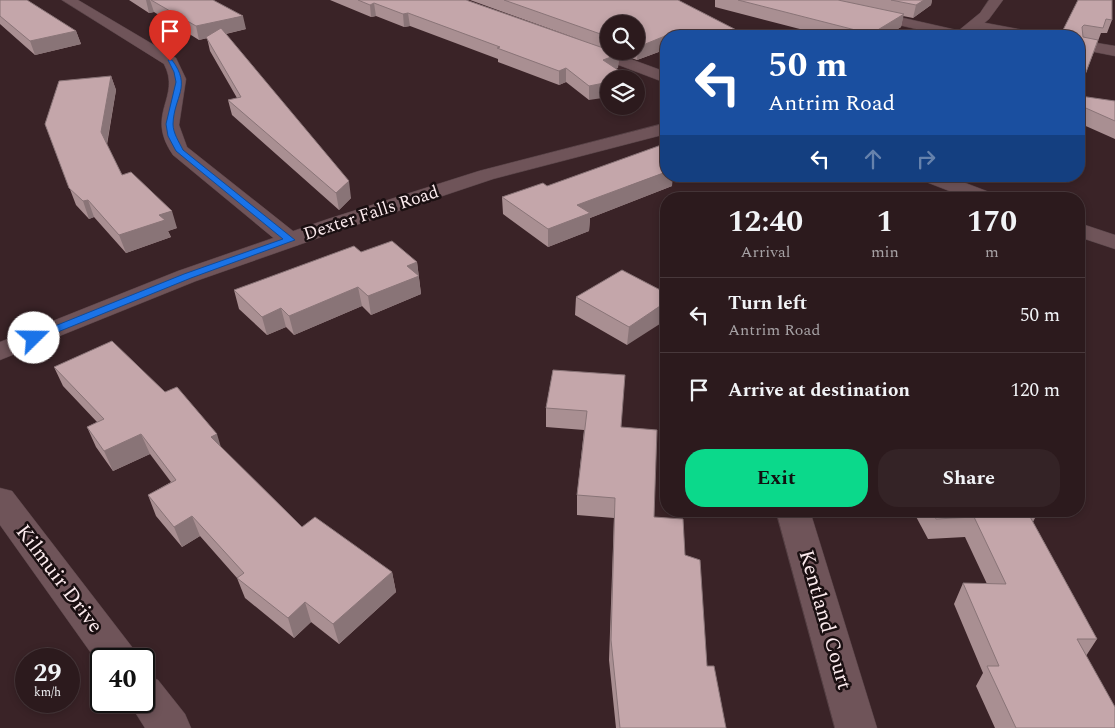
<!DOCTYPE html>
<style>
body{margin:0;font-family:Spectral,serif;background:#342326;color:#f1f3f6;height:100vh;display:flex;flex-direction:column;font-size:19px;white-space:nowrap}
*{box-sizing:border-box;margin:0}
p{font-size:16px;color:#a6a1a4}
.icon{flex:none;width:28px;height:28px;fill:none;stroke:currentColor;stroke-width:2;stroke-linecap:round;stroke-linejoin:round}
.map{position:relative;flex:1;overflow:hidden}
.side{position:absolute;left:660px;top:192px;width:425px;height:325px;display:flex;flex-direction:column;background:#2c1a1d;border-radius:20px;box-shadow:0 2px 8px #0003,0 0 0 1px #48383b}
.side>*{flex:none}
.top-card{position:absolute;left:660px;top:30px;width:425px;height:152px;border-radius:20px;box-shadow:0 2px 8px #0003,0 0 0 1px #48383b;background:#1a4fa0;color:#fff;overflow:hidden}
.controls{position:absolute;left:600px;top:15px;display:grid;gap:10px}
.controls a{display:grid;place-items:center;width:45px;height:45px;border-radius:50%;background:#2c1a1d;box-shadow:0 2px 8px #0003,0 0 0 1px #48383b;font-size:25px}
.speed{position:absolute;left:15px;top:648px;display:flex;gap:10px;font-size:25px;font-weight:700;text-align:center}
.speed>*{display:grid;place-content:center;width:65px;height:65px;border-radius:50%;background:#2c1a1d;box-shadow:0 2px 8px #0003,0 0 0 1px #48383b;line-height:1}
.speed small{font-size:12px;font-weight:400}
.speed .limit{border:2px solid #111;border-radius:8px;background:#fff;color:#111}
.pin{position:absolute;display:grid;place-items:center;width:42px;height:42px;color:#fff;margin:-51px -21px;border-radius:50% 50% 50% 0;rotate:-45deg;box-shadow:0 0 5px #0007}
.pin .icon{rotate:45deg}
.me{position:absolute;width:55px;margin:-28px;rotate:68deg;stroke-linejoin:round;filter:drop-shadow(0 0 4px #0008)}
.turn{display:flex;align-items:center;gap:18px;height:105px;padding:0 25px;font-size:22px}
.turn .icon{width:65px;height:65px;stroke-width:2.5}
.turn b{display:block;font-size:35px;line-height:42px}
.lanes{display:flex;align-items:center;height:48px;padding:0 25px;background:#0003;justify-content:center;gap:25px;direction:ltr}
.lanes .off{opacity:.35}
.eta{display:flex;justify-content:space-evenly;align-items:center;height:85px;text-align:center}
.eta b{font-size:30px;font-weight:700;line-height:35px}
.primary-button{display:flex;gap:10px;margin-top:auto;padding:10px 25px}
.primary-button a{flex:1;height:58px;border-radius:20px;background:#0bd98b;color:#111;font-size:20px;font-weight:700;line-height:58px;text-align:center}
.primary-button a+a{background:#342326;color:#f1f3f6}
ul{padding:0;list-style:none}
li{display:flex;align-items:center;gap:15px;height:75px;padding:0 25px;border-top:1px solid #48383b}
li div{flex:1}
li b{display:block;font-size:19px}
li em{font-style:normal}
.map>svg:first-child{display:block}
</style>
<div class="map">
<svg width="1115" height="728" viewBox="0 0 1115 728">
<rect width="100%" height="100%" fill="#3a2327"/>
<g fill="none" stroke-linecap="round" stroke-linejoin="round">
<!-- street casing -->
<g stroke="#554145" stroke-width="1">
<path id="street" d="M 62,0 L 78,0 L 176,58 L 186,79 L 179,125 L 187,147 L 298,235 L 301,240 L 298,245 L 290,247 L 282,245 L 173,155 C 144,113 182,98 164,64 Z
M 799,0 L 824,0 L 961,31 L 968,35 L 947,36 L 806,4 Z
M 975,21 L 1034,32 L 1041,36 L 1012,36 L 970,28 L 968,25 L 970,22 Z
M 1079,40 L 1115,46 L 1115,56 L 1079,49 Z
M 584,42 L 666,72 L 666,83 L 579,50 L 576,47 Z
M 918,176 L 947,176 L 997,195 L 1000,199 L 970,199 L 921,180 Z
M 1079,223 L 1115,235 L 1115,249 L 1079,237 Z
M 0,488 L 12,491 L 132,647 L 137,659 L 101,659 L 101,667 L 0,525 Z
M 776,511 L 810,511 L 877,728 L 835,728 Z
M 144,674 L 158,680 L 185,714 L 191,728 L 145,728 L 128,701 L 144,701 Z"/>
</g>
<!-- secondary casing -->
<g stroke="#554145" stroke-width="1">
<path id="secondary" d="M 989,0 L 1003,0 L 989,19 L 969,36 L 952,36 L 980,13 Z
M 666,123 L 666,134 L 493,179 L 344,229 L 196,281 L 0,360 L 0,342 L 178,271 L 328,219 L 479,171 Z"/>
</g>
<!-- street -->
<use href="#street" fill="#6f5459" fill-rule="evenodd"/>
<!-- secondary -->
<use href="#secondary" fill="#6f5459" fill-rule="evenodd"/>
</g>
<!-- wall -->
<path fill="#a98f92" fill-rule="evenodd" d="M 0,0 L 76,31 L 81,44 L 35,55 L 0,24 Z
M 129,0 L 213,0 L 246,29 L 226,34 L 351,198 L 339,210 L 232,115 L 228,100 L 237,98 L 210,51 L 207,38 L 199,40 L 154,12 L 149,13 Z
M 330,0 L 466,0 L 584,41 L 470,0 L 678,0 L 666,36 L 666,51 L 664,50 L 637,60 L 619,54 L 618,68 L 616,68 L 589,100 L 566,82 L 559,85 L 498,62 L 498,59 L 410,26 L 404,27 L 376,16 L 371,17 ZM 609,24 L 636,24 L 636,51 L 609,51 Z
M 715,0 L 932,0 L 931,5 L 913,18 L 903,16 L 901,27 L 886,36 L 827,36 L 715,7 Z
M 1078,0 L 1112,20 L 1107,33 L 1101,33 L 1079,91 Z
M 111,76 L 116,90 L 107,145 L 122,175 L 177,228 L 168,231 L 171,237 L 126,253 L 94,217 L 89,219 L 76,205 L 45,124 Z
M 1079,98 L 1115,101 L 1115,139 L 1079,123 Z
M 547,186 L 672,186 L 590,218 L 589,231 L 548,247 L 503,214 L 502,197 Z
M 361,252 L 417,262 L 421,294 L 371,315 L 362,306 L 294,335 L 286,327 L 267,335 L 239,309 L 234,290 Z
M 666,293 L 627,345 L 575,315 L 576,297 Z
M 54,367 L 221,447 L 302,527 L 392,572 L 396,592 L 339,644 L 311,622 L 294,638 L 245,598 L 237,578 L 200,536 L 182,547 L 156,516 L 148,495 L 171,482 L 150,454 L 113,471 L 96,447 L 87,427 L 97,422 L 63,386 Z
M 553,370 L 621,427 L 654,517 L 685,555 L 707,666 L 726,728 L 616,728 L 609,660 L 614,518 L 577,515 L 577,495 L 584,430 L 546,427 L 546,408 Z
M 913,511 L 1038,511 L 1038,512 L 1033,522 L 1097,639 L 1086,656 L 1115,728 L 995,728 L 976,686 L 983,673 L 954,604 L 963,583 L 987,584 L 965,537 L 928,539 Z"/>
<!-- shaded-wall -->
<path fill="#897477" d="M 146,0 L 150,0 L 154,12 L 149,13 Z
M 924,0 L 932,0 L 931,5 L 913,18 L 916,5 Z
M 374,3 L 376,16 L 371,17 L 370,5 Z
M 408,13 L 410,26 L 404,27 L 403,14 Z
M 904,14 L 901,27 L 886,36 L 870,36 L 871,34 Z
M 243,16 L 246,29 L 199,40 L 196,26 Z
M 76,31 L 81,44 L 35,55 L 30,41 Z
M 665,36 L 664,50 L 637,60 L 638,47 Z
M 619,54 L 618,68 L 603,74 L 603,60 Z
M 566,68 L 566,82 L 559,85 L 559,71 Z
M 111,76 L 116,90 L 106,148 L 101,132 Z
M 609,82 L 609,97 L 589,100 L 589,86 Z
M 666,172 L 666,176 L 673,176 L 672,186 L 590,218 L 589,231 L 548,247 L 548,229 L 577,205 Z
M 349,181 L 351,198 L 339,210 L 336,193 Z
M 88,200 L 94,217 L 89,219 L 83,201 Z
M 172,211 L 177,228 L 168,231 L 171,237 L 126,253 L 119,235 L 159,215 Z
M 417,262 L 421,294 L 371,315 L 368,296 L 407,266 Z
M 358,287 L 362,306 L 294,335 L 289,316 Z
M 666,302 L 666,320 L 627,345 L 629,327 Z
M 281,308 L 286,327 L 267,335 L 262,317 Z
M 141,434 L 150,454 L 113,471 L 104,451 Z
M 217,434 L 223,454 L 211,437 Z
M 192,516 L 200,536 L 182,547 L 174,527 Z
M 392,572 L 396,592 L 339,644 L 333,624 Z
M 305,602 L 311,622 L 294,638 L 288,618 Z"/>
<!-- building -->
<path fill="#c4a6aa" stroke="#897477" d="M 0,0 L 27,0 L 76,31 L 30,41 L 0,16 Z
M 151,0 L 213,0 L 243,16 L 196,26 Z
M 358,0 L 466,0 L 609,50 L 609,51 L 612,51 L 619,54 L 603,60 L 630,78 L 609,79 L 609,82 L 589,86 L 566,68 L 559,71 L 497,48 L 500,47 L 408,13 L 403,14 L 374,3 L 370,5 Z
M 504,0 L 678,0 L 748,36 L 665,36 L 638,47 L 636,46 L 636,24 L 609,24 L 609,37 Z
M 738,0 L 838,0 L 904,14 L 871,34 Z
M 891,0 L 924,0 L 916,5 Z
M 1078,0 L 1112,0 L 1112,20 L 1106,19 L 1103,28 L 1084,25 L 1082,27 L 1083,37 L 1098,40 L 1079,91 L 1079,36 L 1060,36 Z
M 221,28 L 349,181 L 336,193 L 228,100 L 241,97 L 206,37 Z
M 111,76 L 101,132 L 122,175 L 131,172 L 172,211 L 159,215 L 165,220 L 119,235 L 88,200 L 83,201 L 69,188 L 45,124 L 59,81 Z
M 1080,96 L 1115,101 L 1115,121 L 1079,105 Z
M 664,144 L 666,149 L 666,172 L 577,205 L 590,213 L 548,229 L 502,197 L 543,183 L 547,186 Z
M 936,194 L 948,199 L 929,199 Z
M 392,241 L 417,262 L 407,266 L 419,276 L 368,296 L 358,287 L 289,316 L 281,308 L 262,317 L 234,290 L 354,246 L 361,252 Z
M 622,270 L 666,293 L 666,302 L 629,327 L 576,297 Z
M 112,341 L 165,392 L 177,387 L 217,434 L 211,437 L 302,527 L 315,517 L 392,572 L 333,624 L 305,602 L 288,618 L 237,578 L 244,573 L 192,516 L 174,527 L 148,495 L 176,480 L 141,434 L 104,451 L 87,427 L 104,419 L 54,367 Z
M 553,370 L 625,375 L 621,427 L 657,430 L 654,517 L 683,519 L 685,555 L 700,560 L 707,666 L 714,666 L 726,728 L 620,728 L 611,640 L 615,498 L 577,495 L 587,411 L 546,408 Z
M 932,511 L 1038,511 L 1038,512 L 1028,513 L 1097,639 L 1077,639 L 1115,707 L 1115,728 L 1016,728 L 987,666 L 999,666 L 963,583 L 1006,584 L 974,517 L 936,519 Z"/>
<!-- route -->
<path fill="#1a73e8" stroke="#114b97" d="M 168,60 L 172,60 C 192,87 174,96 173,124 C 173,133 179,142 183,150 L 295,240 L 191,278 L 38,340 L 30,340 L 30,336 L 184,274 L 283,239 L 176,151 L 168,136 L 166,124 L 176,82 L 174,72 Z"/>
<g text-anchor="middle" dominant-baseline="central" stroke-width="5" stroke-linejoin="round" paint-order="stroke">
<!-- street labels -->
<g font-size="18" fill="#fbeaed" stroke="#1a0f11">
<text transform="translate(371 213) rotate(-18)">Dexter Falls Road</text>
</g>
<!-- near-street labels -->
<g font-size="21" fill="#fbeaed" stroke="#1a0f11">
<text transform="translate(59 579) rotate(53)">Kilmuir Drive</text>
<text transform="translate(825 620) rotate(74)">Kentland Court</text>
</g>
</g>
</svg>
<div class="controls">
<a><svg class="icon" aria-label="search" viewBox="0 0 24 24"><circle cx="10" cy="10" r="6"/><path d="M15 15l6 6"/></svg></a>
<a><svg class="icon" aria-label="layers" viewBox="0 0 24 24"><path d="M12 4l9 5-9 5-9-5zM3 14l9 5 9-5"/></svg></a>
</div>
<div class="speed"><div>29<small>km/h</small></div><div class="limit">40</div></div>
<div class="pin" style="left:170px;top:61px;background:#d93025"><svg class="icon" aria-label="arrive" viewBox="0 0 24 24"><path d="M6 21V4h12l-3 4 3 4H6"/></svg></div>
<svg class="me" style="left:34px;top:338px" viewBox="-20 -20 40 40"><circle r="19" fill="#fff"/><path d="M0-13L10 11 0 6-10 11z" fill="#1a73e8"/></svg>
<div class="top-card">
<div class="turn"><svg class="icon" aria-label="left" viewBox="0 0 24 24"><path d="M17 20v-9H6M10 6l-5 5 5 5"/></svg><div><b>50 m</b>Antrim Road</div></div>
<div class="lanes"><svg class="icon" aria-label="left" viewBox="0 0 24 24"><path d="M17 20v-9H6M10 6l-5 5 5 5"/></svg><svg class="icon off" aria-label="ahead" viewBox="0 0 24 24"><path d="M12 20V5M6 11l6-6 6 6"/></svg><svg class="icon off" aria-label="right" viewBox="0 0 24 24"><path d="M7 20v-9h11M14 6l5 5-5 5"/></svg></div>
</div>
<section class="side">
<div class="eta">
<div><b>12:40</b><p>Arrival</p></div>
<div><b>1</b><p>min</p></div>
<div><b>170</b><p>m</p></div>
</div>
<ul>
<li><svg class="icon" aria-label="left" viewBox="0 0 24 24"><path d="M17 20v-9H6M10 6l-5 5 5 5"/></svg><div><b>Turn left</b><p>Antrim Road</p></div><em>50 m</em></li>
<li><svg class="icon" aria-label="arrive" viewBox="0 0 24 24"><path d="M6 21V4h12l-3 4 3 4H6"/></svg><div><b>Arrive at destination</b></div><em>120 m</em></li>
</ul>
<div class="primary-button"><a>Exit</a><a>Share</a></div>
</section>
</div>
